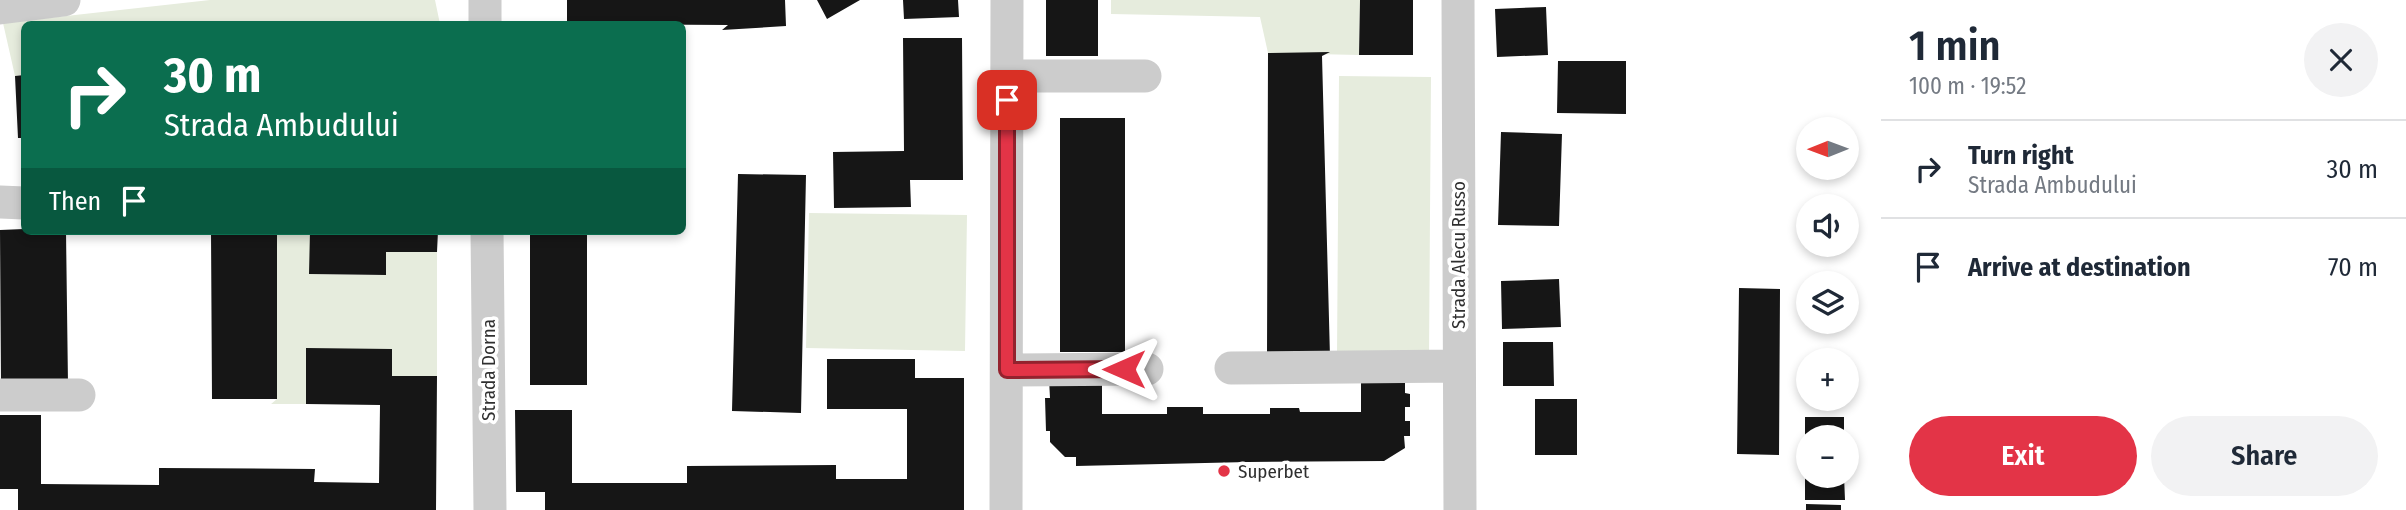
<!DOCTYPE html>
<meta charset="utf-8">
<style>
body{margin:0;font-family:"Fira Sans Condensed",sans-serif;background:#f2f2f3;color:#1f2937;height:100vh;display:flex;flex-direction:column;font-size:26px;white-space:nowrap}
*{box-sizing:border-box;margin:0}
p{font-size:23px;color:#747a83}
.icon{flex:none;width:38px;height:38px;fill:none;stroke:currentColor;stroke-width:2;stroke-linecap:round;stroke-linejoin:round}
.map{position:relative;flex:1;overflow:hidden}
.details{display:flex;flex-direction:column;background:#fff;width:525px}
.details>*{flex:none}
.banner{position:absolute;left:21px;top:21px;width:665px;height:214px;border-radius:10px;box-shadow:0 4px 10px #0003;background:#0b6e4f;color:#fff;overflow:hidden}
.needle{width:46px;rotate:269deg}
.buttons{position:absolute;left:1796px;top:117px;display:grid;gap:14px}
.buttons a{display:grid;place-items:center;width:63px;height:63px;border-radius:50%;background:#fff;box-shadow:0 4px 10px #0003;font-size:35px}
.pin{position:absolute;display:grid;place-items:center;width:60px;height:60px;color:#fff;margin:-30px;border-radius:14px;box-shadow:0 4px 10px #0006}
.me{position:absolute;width:77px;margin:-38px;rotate:270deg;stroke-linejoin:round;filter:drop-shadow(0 0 5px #0008)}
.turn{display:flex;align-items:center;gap:24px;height:147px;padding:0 28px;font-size:32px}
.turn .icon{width:91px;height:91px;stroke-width:2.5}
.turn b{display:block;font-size:49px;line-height:60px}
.then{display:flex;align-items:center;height:66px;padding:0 28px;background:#0003;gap:14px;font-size:26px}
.round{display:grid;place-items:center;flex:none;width:74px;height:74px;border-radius:37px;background:#f2f2f3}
.summary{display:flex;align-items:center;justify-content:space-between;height:119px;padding:0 28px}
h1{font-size:42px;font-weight:600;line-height:52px}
.action{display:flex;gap:14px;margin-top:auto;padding:14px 28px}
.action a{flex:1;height:80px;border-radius:42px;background:#e33447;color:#fff;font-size:28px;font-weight:600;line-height:80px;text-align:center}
.action a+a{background:#f2f2f3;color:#1f2937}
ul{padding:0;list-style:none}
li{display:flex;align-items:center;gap:21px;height:98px;padding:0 28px;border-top:2px solid #e0e1e3}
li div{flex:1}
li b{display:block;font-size:26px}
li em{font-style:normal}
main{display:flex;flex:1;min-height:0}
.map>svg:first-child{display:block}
</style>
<main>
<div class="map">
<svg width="1881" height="510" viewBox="0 0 1881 510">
<rect width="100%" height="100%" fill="#fff"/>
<!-- green -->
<path fill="#e6ecdd" d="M 210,0 L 435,0 L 440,24 L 24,24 L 24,75 L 15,76 L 3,23 Z
M 1111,0 L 1360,0 L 1359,55 L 1268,53 L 1260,17 L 1111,14 Z
M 1339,76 L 1431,77 L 1429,356 L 1337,356 Z
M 809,213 L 967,215 L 965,351 L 806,348 Z
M 277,231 L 310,231 L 310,274 L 386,275 L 386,252 L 437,252 L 437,376 L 392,376 L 392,349 L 306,349 L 306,404 L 271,404 L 277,399 Z"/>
<!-- building -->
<path fill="#161616" d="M 567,0 L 785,0 L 786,26 L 722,30 L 728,25 L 567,24 Z
M 817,0 L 860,0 L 827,19 Z
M 903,0 L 958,0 L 959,17 L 904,19 Z
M 1046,0 L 1098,0 L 1098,56 L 1046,56 Z
M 1360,0 L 1413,0 L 1413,55 L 1359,55 Z
M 1546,7 L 1548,55 L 1497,57 L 1495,9 Z
M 903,38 L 962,38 L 963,180 L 910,180 L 911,207 L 834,208 L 833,152 L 904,151 Z
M 1330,52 L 1322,56 L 1330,357 L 1267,357 L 1268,53 Z
M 1558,61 L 1626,61 L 1626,114 L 1557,113 Z
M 24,75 L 24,138 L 18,138 L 15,76 Z
M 1060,118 L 1125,118 L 1125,352 L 1060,352 Z
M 1501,132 L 1562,134 L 1559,226 L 1498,225 Z
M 738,174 L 806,175 L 801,413 L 732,411 Z
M 24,229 L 66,231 L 68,385 L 1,385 L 0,230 Z
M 211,231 L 277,231 L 277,399 L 212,399 Z
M 310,231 L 438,231 L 437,252 L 386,252 L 386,275 L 309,274 Z
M 530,231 L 587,231 L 587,385 L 530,385 Z
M 1559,279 L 1561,327 L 1502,329 L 1501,281 Z
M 1739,288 L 1780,289 L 1779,455 L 1737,454 Z
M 1503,342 L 1553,342 L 1554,386 L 1503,386 Z
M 306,348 L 392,349 L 392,376 L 437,376 L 436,510 L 18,510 L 18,489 L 0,489 L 0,415 L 41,415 L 41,484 L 159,485 L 159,468 L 315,469 L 314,482 L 379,483 L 380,405 L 306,404 Z
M 827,359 L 915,359 L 915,378 L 964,378 L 964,510 L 545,510 L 545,492 L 516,492 L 515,410 L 572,410 L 572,483 L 687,483 L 687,466 L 836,465 L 836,479 L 907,479 L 907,409 L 827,409 Z
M 1049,379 L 1102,379 L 1102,414 L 1167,414 L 1167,407 L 1203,407 L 1203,414 L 1270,414 L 1270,408 L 1299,408 L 1300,412 L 1361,412 L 1361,380 L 1405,380 L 1405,393 L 1410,394 L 1410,407 L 1405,407 L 1405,421 L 1410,421 L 1410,436 L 1404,436 L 1405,448 L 1384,461 L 1248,462 L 1076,466 L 1076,457 L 1065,457 L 1050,442 L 1050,431 L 1046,431 L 1045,398 L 1050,398 Z
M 1535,399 L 1577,399 L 1577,455 L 1535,455 Z
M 1805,417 L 1844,417 L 1844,438 L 1808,438 L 1808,476 L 1844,476 L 1845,500 L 1805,500 Z
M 1806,504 L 1841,505 L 1841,510 L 1806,510 Z"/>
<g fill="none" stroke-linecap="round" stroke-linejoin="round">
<!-- minor -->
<path stroke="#ccc" stroke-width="33" d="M 485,0 L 485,24
M 1458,0 L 1460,510
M 0,8 L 64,0
M 1007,76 L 1145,76
M 0,202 L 24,203
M 487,231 L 490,510
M 1231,368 L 1458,366
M 1007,370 L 1147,369
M 0,395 L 79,395
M 1006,510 L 1007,0"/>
</g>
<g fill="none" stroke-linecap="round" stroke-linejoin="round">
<!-- route casing -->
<g stroke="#94222e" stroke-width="18">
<path id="route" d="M 1007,100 L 1007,370 L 1124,369"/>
</g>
<!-- route -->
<use href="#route" stroke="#e33447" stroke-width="12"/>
</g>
<!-- markers -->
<circle fill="#e33447" stroke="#fff" stroke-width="2.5" cx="1224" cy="471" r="7"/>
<g text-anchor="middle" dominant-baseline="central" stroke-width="7" stroke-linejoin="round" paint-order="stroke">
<!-- street labels -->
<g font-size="19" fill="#2f2f2f" stroke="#fff">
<text transform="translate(1458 255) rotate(-90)">Strada Alecu Russo</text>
<text transform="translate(488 370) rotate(-90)">Strada Dorna</text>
</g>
<!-- poi labels -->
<g font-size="19" fill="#2f2f2f" stroke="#fff" text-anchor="start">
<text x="1238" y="471">Superbet</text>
</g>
</g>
</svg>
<div class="buttons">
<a><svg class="needle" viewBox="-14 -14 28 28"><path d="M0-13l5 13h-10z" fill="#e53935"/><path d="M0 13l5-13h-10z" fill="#747a83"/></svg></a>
<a><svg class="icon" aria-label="sound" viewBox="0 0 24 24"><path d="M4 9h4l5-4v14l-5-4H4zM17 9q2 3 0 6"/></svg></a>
<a><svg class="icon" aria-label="layers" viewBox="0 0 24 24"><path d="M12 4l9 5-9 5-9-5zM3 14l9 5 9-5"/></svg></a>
<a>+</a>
<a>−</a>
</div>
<div class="pin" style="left:1007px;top:100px;background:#d93025"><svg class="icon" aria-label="arrive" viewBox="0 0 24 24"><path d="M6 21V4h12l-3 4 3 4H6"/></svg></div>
<svg class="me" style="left:1124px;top:369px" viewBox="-20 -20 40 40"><path d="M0-17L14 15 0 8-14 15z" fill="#e33447" stroke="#fff" stroke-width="4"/></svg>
<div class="banner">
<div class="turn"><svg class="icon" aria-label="right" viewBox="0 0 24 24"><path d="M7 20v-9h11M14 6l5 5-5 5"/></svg><div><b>30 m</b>Strada Ambudului</div></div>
<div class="then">Then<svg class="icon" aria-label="arrive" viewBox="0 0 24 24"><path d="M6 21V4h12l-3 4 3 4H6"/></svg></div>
</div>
</div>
<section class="details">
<div class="summary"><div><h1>1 min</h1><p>100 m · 19:52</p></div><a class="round"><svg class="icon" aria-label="close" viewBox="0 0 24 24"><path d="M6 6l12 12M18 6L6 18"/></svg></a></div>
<ul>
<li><svg class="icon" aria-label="right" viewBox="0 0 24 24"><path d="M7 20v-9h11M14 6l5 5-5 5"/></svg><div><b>Turn right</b><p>Strada Ambudului</p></div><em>30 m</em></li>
<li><svg class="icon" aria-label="arrive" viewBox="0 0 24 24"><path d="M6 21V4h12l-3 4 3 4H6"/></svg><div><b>Arrive at destination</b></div><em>70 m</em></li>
</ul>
<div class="action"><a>Exit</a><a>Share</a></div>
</section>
</main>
